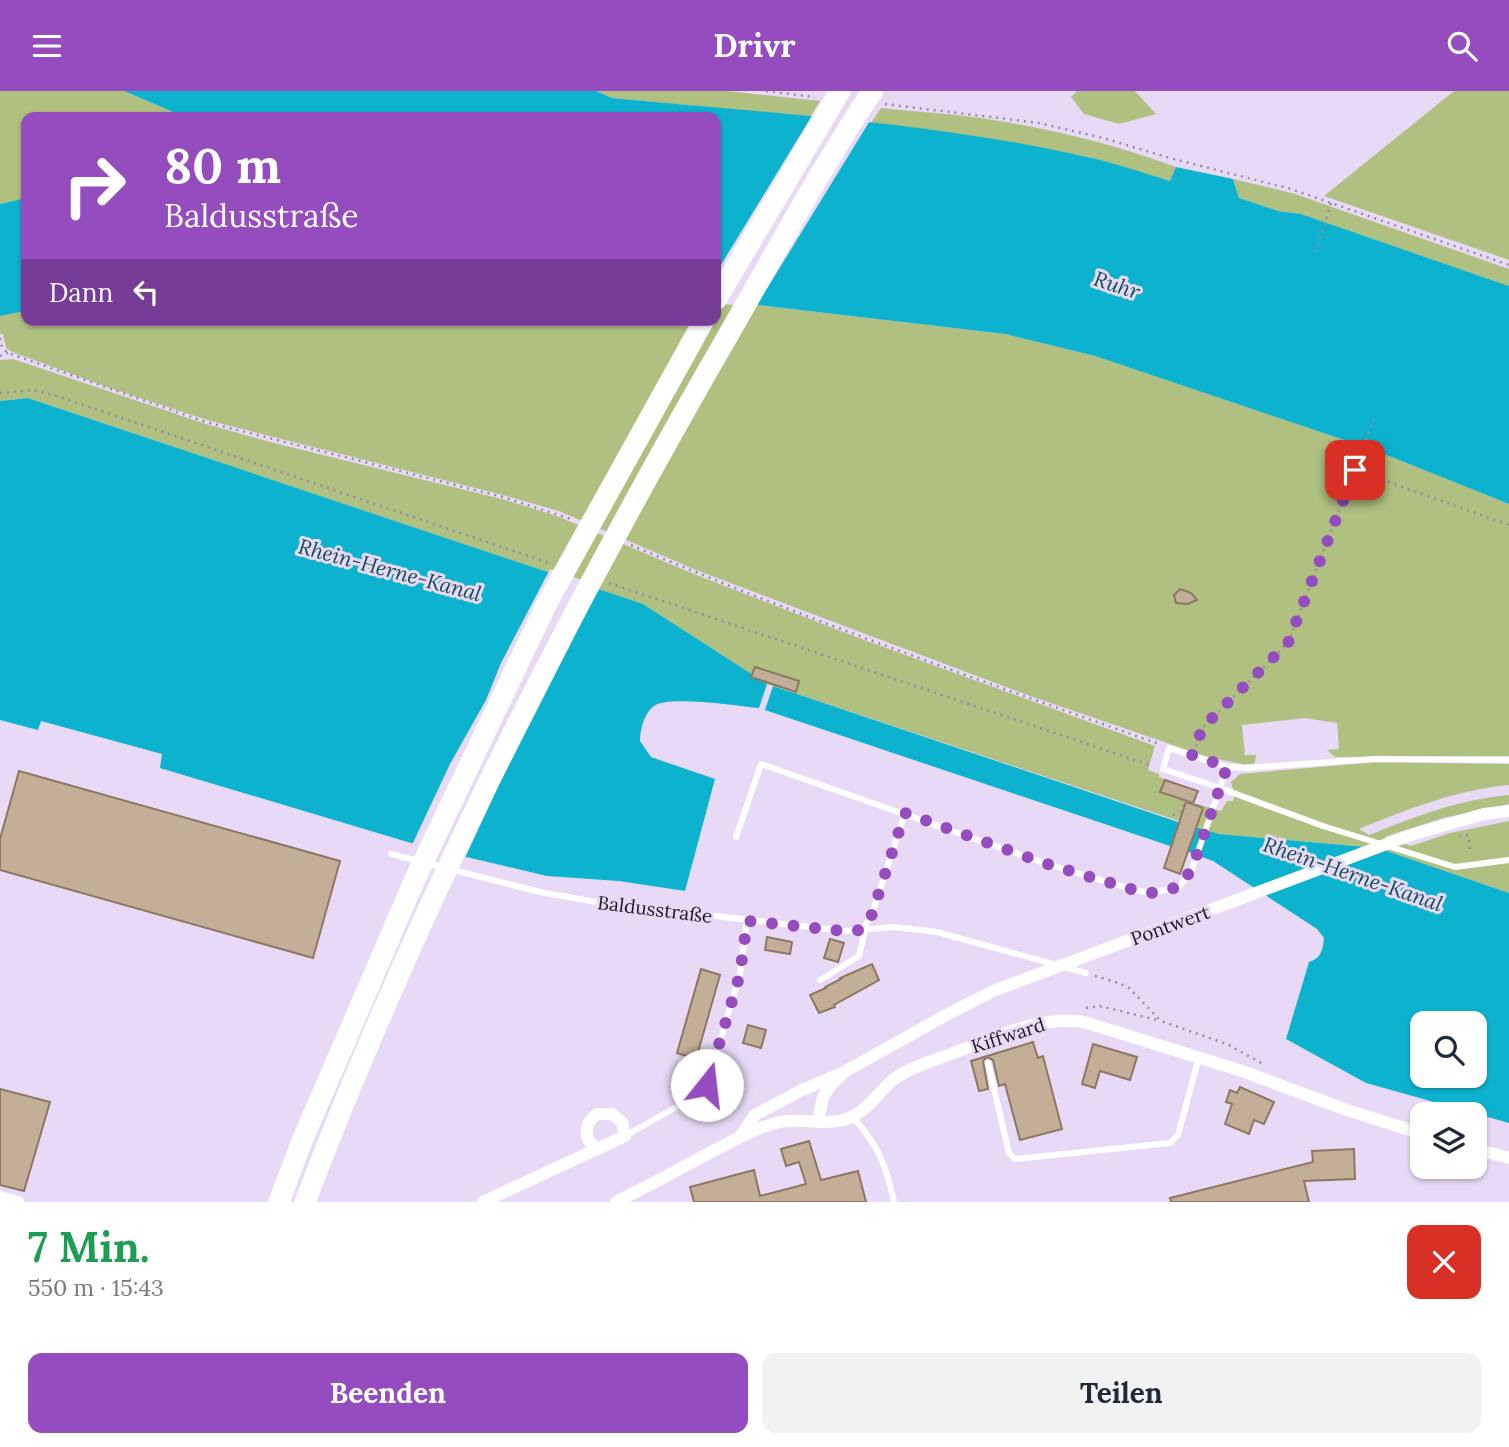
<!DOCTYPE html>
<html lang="de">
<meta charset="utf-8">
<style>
body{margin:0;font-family:Lora,serif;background:#f2f2f3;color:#1f2937;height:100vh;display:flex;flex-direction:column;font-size:26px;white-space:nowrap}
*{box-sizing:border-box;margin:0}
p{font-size:23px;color:#747a83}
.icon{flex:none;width:38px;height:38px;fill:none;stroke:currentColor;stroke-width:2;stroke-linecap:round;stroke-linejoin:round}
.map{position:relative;height:1111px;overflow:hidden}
.side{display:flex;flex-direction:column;background:#fff;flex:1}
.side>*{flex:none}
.top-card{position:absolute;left:21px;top:21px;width:700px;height:214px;border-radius:14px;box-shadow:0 2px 5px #0004;background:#944cbf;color:#fff;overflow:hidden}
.tools{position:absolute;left:1410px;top:920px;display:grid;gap:14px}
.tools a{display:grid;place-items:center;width:77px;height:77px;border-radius:14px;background:#fff;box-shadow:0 2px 5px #0004;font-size:35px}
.pin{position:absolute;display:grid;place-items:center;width:60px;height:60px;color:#fff;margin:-30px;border-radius:14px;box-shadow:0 4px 10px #0006}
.me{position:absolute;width:77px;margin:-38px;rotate:16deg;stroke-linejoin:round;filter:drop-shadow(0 0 5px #0008)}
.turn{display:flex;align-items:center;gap:24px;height:147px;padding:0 28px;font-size:32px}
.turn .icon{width:91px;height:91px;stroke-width:2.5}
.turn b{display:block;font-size:49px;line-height:60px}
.then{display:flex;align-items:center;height:66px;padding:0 28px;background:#0003;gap:14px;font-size:26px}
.round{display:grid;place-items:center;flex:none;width:74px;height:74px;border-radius:14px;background:#f2f2f3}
.head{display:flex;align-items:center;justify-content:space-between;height:119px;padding:0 28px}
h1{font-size:42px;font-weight:800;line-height:52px;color:#1e9e55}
.cta{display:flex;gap:14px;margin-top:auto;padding:14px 28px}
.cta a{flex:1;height:80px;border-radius:14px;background:#944cbf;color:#fff;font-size:28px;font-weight:800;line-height:80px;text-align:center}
.cta a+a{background:#f2f2f3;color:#1f2937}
header{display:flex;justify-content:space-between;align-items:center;height:91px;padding:0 28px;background:#944cbf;color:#fff;font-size:32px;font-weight:800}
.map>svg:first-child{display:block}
</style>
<header><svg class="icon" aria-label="menu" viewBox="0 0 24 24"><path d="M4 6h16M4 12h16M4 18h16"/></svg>Drivr<svg class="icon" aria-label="search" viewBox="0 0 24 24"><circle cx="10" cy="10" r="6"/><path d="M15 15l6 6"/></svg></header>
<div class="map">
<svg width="1509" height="1111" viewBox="0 0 1509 1111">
<rect width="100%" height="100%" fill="#e8daf6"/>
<!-- green -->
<path fill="#afc080" d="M 0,0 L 124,0 L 185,26 L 26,26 L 26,107 L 0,113 Z
M 596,0 L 728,0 L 820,10 L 810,26 L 612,7 Z
M 1077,0 L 1135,0 L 1156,23 L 1119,33 L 1084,23 L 1071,6 Z
M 1454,0 L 1509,0 L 1509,169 L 1324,105 Z
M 881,17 C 919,21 957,23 994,29 C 1056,39 1117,54 1176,76 L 1171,90 L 1085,65 L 979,46 L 871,32 Z
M 1233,88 L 1292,102 L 1509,178 L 1509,195 L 1301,123 L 1278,120 L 1239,107 Z
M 716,209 L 1005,243 L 1095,265 L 1374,359 L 1509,413 L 1509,665 L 1335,666 L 1327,659 L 1339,658 L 1337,632 L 1305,627 L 1242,634 L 1245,664 L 1256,664 L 1255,671 L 1253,673 L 1242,673 L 1208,666 L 1030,605 L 696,479 L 559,420 L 503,404 L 207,329 L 110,297 L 12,261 L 6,257 L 3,243 L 0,243 L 0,225 L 26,220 L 26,229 L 58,230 L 716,229 Z
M 13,268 L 206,333 L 270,351 L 502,408 L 557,425 L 694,483 L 859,547 L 1155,655 L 1148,679 L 1159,683 L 1159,686 L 1198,700 L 1194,712 L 1221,720 L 1227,710 L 1233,710 L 1236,701 L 1233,698 L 1231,691 L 1240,683 L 1376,671 L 1509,673 L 1509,694 C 1456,699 1408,718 1359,738 L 1369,744 C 1414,726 1460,708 1509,704 L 1509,713 L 1443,727 L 1384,746 L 1411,755 L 1450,742 L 1509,730 L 1509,802 L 1378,757 L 1218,743 L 767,593 L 643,513 L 28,307 L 0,310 L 0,269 Z"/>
<!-- water -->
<path fill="#0db3ce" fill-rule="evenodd" d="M 124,0 L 596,0 L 612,7 C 769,22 929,31 1083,65 C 1112,71 1141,81 1170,90 L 1176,76 L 1233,88 L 1239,107 L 1278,120 L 1301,123 L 1509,195 L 1509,413 L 1374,359 L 1095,265 L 1005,243 L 716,209 L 716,26 L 185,26 Z
M 26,107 L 26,220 L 0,225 L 0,113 Z
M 28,307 L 643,513 L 767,593 L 759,617 C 739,615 668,604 654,615 C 644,622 640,639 640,650 L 651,666 L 715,688 L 685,800 L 619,790 L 547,785 L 445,761 L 418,748 L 415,752 L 411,752 L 160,677 L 162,663 L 41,630 L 38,639 L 0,629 L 0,310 Z
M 773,595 L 1184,733 L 1176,757 L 765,619 Z
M 1192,735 L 1219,743 L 1378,757 L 1509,802 L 1509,1032 L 1366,992 L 1286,948 L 1309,871 C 1321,868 1323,858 1324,847 L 1317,838 L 1213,770 L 1183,759 ZM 1423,933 L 1475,933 L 1475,985 L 1423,985 Z"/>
<!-- pier -->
<path fill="#e8daf6" d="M 813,23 L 871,28 L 755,217 L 716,212 L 716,182 Z
M 550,478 L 600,495 L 498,696 L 464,769 L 444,764 L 419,752 L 417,756 L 411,756 L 450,673 L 486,609 L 501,572 Z"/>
<!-- building -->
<path fill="#c3af97" stroke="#8c7862" stroke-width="2" d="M 1180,498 L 1191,502 L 1197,509 L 1188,513 L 1176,512 L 1174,504 Z
M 755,576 L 799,590 L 796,601 L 751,586 Z
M 19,680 L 340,770 L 313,867 L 0,779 L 0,748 Z
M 1165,689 L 1198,700 L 1193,712 L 1160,701 Z
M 1186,711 L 1203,717 L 1180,783 L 1164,777 Z
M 767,846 L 792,851 L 790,863 L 765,859 Z
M 830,848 L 844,852 L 838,871 L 824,867 Z
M 872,873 L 879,889 L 834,914 L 835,916 L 819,922 L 810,904 L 826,897 L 825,896 L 841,888 L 840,887 Z
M 701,878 L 720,884 L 696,968 L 677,962 Z
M 748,934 L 766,939 L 761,957 L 743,952 Z
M 1033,951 L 1038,967 L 1043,965 L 1062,1038 L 1020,1049 L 1005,993 L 999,995 L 993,969 L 987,966 L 983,970 L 988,998 L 979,1000 L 971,970 Z
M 1093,953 L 1137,966 L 1130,989 L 1100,980 L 1095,997 L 1082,993 Z
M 1240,996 L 1274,1011 L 1264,1033 L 1254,1029 L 1249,1043 L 1225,1033 L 1232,1013 L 1226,1011 L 1230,999 L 1237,1002 Z
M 0,998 L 50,1011 L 24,1100 L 0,1094 Z
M 809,1050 L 821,1089 L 858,1080 L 866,1111 L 694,1111 L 690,1096 L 754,1079 L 760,1105 L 806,1093 L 799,1071 L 786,1075 L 781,1058 Z
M 1354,1058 L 1355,1088 L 1304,1090 L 1309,1111 L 1171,1111 L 1170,1107 L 1313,1071 L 1312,1060 Z"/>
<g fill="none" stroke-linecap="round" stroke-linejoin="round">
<!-- path -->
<path stroke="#978ca1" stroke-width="2.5" stroke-dasharray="2 5" stroke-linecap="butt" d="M 766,0 L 815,6
M 885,13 L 1039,32 L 1103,47 L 1170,67 L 1291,98 L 1509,174
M 1316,161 L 1331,112
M 0,247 L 2,257 L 8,262 L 206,331 L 503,406 L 574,429
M 0,265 L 8,262
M 0,302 L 34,299 L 57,305 L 549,472
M 1355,379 L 1509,434
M 631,454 C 804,528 982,590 1159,653
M 609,492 L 1153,675
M 1196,655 L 1203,636 L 1288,552 L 1374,328
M 1173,724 L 1180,721 L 1184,710 L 1203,716
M 1459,745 L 1468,744 L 1471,763
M 1095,885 L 1119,892 L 1129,897 L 1161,930 L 1227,953 L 1263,973
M 1086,917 L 1100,915 L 1157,929"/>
<!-- lane -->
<path stroke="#fff" stroke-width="6" d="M 1227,676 L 1220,697 L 1163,678 L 1169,657 L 1227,676 L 1246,677 L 1375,668 L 1509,669
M 736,746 L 761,673 L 1044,772 L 1134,799 L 1151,802 L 1179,796 L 1192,778 L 1220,697 L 1323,735 L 1455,776 L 1509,769
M 391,763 L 540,801 L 596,811 L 844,840 L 895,836 L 937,841 L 1086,882
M 861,839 L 871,826 L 905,722
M 820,889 L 859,865 L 865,839
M 988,972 L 1009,1062 L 1015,1068 L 1170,1052 L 1178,1044 L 1199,966
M 853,1026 C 878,1055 886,1073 894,1111
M 625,1045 L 689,1009 L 707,994 L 740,883 L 747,830"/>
<!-- street -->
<path stroke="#fff" stroke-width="12" d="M 818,1031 L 823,1006 L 830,995 L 844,981 L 948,923 L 993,900 L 1411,744 L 1484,723 L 1509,720
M 740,1046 L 755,1024 L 800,1000 L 837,984
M 1475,1058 L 1509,1067
M 0,1106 L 18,1111
M 483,1111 L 625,1045 L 622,1031 L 612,1023 L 597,1023 C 583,1033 583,1049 598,1058
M 616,1111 C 648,1095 680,1078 711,1061 C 733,1050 756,1036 780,1031 C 803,1026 827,1036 849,1027 C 870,1019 879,998 897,986 C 915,974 936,969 956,961 C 997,946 1040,924 1084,931 L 1239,979 L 1347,1019 L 1423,1043"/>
<!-- highway -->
<path stroke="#fff" stroke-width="21" d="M 716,209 L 840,0
M 279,1111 L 302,1050 L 415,788 L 547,512 L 704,229
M 305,1111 C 415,823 554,549 707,281 C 745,216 781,150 819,85 C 837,57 853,27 873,0"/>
</g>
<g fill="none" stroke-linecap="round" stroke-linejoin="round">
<!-- route -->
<path stroke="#944cbf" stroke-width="12" stroke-dasharray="0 21.6" d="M 707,994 L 740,883 L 747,830 L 844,840 L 861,839 L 871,826 L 905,722 L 1044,772 L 1134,799 L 1151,802 L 1179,796 L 1192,778 L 1227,676 L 1192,664 L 1203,636 L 1288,552 L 1355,379"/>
</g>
<g text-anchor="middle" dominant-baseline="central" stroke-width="6" stroke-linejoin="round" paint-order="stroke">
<!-- street labels -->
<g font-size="19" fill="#1d1822" stroke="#e8daf6">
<text transform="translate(655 818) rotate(7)">Baldusstraße</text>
<text transform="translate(1170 834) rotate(-20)">Pontwert</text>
<text transform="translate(1008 944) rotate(-18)">Kiffward</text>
</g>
<!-- water labels -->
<g font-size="21" font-style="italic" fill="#114d58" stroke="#e8daf6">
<text transform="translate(1117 194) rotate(18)">Ruhr</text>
<text transform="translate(390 479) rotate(15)">Rhein-Herne-Kanal</text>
<text transform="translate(1353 783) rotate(19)">Rhein-Herne-Kanal</text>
</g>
</g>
</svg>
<div class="tools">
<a><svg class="icon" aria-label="search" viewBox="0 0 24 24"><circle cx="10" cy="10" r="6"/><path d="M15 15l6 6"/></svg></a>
<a><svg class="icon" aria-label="layers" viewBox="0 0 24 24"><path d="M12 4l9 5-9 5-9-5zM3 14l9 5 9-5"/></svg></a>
</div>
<div class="pin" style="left:1355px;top:379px;background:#d93025"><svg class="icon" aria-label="arrive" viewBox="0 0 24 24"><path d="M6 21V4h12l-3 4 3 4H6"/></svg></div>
<svg class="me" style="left:707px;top:994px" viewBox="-20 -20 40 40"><circle r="19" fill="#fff"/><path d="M0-13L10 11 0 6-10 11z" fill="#944cbf"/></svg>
<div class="top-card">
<div class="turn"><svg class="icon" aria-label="right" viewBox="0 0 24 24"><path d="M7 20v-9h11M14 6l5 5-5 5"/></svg><div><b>80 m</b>Baldusstraße</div></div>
<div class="then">Dann<svg class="icon" aria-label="left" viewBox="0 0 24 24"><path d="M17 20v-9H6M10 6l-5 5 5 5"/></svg></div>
</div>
</div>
<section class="side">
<div class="head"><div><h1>7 Min.</h1><p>550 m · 15:43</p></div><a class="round" style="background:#d93025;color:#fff"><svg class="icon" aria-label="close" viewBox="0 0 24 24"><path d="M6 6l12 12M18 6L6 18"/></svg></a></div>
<div class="cta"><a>Beenden</a><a>Teilen</a></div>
</section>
